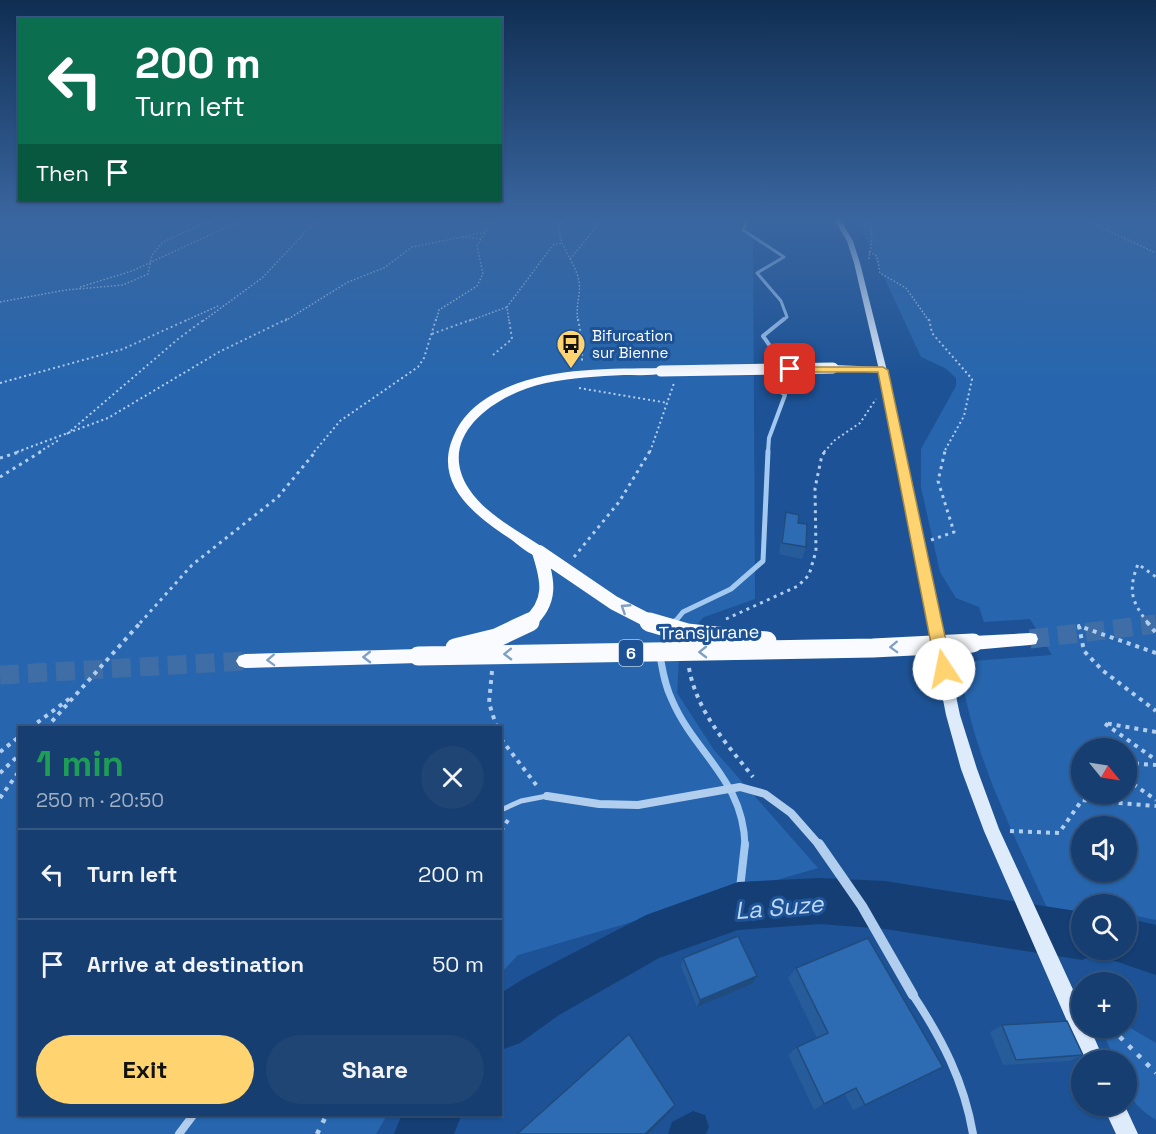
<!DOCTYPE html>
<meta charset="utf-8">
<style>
body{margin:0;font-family:"Space Grotesk",sans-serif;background:#1f4575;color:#f1f3f6;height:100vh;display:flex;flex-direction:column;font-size:22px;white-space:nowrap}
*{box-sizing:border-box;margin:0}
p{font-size:20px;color:#9eaec3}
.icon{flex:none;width:33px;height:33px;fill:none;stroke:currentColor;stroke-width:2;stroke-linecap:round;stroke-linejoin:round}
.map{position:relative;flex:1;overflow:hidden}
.panel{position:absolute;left:18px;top:726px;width:484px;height:390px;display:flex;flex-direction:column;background:#163e70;border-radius:0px;box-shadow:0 2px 4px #0004,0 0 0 2px #355783}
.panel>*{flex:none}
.banner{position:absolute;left:18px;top:18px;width:484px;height:183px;border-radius:0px;box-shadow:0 2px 4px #0004,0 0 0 2px #355783;background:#0b6e4f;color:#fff;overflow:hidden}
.needle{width:39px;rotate:120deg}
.tools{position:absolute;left:1071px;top:738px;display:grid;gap:12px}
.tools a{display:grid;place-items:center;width:66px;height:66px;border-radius:50%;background:#163e70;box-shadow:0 2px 4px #0004,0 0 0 2px #355783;font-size:30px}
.pin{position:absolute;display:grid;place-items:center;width:51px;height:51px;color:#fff;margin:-26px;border-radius:12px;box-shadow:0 3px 9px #0006}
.me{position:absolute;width:66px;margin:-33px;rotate:349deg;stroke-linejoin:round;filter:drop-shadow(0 0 4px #0008)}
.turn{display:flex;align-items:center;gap:21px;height:126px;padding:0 18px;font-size:27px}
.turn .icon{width:78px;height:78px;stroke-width:2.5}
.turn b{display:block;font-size:42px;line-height:51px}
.then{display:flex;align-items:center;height:57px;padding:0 18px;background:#0003;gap:12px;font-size:22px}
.round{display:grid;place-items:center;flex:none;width:63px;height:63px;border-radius:32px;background:#1f4575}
.head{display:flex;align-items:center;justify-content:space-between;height:102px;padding:0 18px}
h1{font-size:36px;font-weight:800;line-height:45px;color:#1e9e55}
.button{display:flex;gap:12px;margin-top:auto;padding:12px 18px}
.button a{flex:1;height:69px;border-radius:36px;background:#fed370;color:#111;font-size:24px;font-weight:800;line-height:69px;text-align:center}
.button a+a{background:#1f4575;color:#f1f3f6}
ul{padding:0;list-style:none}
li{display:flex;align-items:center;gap:18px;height:90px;padding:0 18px;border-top:2px solid #355783}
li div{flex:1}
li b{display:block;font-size:22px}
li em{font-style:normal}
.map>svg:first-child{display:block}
</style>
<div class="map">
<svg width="1156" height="1134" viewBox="0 0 1156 1134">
<rect width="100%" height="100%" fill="#1d5396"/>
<!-- green -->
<path fill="#2766ae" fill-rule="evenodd" d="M 0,219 L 728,219 L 753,235 L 755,599 L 704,617 L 680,642 L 677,693 L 714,750 L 818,868 L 518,955 L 501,973 L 501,728 L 20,728 L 20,1114 L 387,1115 L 376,1134 L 0,1134 Z
M 857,219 L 1156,219 L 1156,920 L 1127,914 L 1126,904 L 1082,904 L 1081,911 L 1047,908 C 1012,830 969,748 960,662 L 1052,655 L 1030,619 L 984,622 L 979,607 L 956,598 L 940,572 L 921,487 L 921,449 L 956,386 L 956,378 L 945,368 L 921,357 ZM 1082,748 L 1126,748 L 1126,794 L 1082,794 ZM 1082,826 L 1126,826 L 1126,872 L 1082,872 Z
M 1127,1026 L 1156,1043 L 1156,1120 C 1129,1103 1126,1091 1126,1060 L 1115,1060 L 1101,1028 Z"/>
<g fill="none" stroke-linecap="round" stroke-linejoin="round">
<!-- stream-far4 -->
<path stroke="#a4c9f1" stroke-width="3" d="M 748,219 L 743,230 L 784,257 L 757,273 L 781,301 L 787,317 L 782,321"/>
<!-- stream-far3 -->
<path stroke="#a4c9f1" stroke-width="4" d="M 768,452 L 769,438 L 785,395 L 766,381 L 779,359 L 763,336 L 784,319"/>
<!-- stream-far2 -->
<path stroke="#a4c9f1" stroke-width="5" d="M 674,623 L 683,612 L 731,589 L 763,561 L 768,451"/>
<!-- stream-far1 -->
<path stroke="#a4c9f1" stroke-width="7" d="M 673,625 L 675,622
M 660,656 C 663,672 665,686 672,700 C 695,754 744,780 745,846"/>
<!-- stream -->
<path stroke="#a4c9f1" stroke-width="8" d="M 738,906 L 745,844"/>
<!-- canal -->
<path fill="#143e74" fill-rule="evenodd" d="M 693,1111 L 705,1115 L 709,1127 L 706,1134 L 668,1134 L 672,1122 Z"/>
<!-- river -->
<path fill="#143e74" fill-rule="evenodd" d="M 820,878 L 885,881 L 1082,912 L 1082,950 L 1101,950 L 1099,953 L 1082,960 L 885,929 L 820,924 L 738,930 L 659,958 L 559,1015 L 520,1043 L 501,1050 L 501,993 L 523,979 L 646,915 L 738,882 Z
M 1126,918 L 1156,925 L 1156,975 L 1109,959 L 1105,950 L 1126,950 Z
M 402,1114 L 462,1114 L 454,1134 L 394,1134 Z"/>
<!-- primary-tunnel -->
<path stroke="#3f6da6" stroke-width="19" stroke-dasharray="19 9" stroke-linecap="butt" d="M 1030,639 L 1156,624
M 0,675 L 245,661"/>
<!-- path-far4 -->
<path stroke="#b1ceef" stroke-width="1.5" stroke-dasharray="1.5 2" stroke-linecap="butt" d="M 561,219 C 553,242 576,260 579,282 C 581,295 575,307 578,321
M 1083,219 L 1156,253
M 462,237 L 481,239
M 869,252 L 877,256 L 880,273 L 906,288 L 929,321
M 570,259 L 603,219
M 869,259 L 872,238 L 870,219
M 80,287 L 132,271 L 244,219
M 0,302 L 66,290 L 123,285 L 148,274 L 152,255 L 163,242 L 214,219
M 185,321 L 218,306
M 203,321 L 262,278 L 313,224 L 321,219
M 285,321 L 348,282 L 384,268 L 412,247 L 486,232
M 436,321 L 439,310 L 477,286 L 483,274 L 477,246 L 491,223 L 481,223 L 482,219
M 469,321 L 507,307
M 509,321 L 507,307 L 553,245 L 562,243"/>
<!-- path-far3 -->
<path stroke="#b1ceef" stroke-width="2" stroke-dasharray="2 3" stroke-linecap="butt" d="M 578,319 L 582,340 L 582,363
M 929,319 L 932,333 L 972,379 L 964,416 L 944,452
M 432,334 L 473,319
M 493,355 L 512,339 L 509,319
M 0,383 L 123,349 L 189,319
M 579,388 L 668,403
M 67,434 L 178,339 L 205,319
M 17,452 L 108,418 L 219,352 L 287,319
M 39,452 L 59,440
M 314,452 L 340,421 L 418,367 L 424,358 L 436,319
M 650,452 L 674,383
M 824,452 L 835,440 L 860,423 L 876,399"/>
<!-- path-far2 -->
<path stroke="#b1ceef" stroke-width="3" stroke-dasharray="3 4.5" stroke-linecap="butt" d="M 0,458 L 22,451
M 0,477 L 42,451
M 931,540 L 954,532 L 938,481 L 945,451
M 574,557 L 619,502 L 650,451
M 726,619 L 798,586 L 809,575 L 816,551 L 815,488 L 822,455 L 826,451
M 140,623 L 192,565 L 278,497 L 316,451
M 1148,623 C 1131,601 1128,590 1138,564 L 1156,577"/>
<!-- path-far1 -->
<path stroke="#b1ceef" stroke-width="4" stroke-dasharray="4 5" stroke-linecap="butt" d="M 1147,622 L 1156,633
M 1156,653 L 1079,626 L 1084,651 L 1102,670 L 1156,711
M 689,668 C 697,712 726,743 753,777
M 492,671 L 489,703 L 497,728
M 30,728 L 73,696
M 46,728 L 141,622
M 1156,732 L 1104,723 L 1156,760
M 501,739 L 537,786
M 0,752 L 20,736
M 1126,763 L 1156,765
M 0,773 L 20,754
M 1126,779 L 1156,800
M 0,798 L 20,770
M 501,831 L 508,820
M 1010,831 L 1059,833 L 1082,800 L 1156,806"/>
<!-- path -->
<path stroke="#b1ceef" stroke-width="4.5" stroke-dasharray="4.5 8" stroke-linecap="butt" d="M 1111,1028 L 1156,1073
M 317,1134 L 327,1114"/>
<!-- lane-far1 -->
<path stroke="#b1ceef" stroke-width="5" d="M 501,810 L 521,801 L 547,796"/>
<!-- lane -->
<path stroke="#b1ceef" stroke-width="8" d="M 913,995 C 942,1039 964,1081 973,1134
M 179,1134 L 194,1114"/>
<!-- street-far1 -->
<path stroke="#b1ceef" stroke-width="8" d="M 547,796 L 599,804 L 638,805 L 740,787 L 765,794 L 791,813 L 820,846"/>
<!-- street -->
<path stroke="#b1ceef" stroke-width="10" d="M 819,844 L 862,906 L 913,995"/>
<!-- secondary -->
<path fill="#deebfb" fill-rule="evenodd" d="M 834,219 L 840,219 L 853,241 L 860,263 L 891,387 L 960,715 L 977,769 L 999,829 L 1082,1009 L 1082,1028 L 1090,1028 L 1104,1060 L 1084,1060 L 984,831 L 961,769 L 946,715 L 883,387 L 854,263 L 847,241 Z
M 1103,1106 L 1125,1106 L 1138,1134 L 1116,1134 Z"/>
<!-- primary -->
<path fill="#f9fbff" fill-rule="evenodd" d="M 833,365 L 883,367 L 888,370 L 883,373 L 829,370 L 828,368 Z
M 661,368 L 665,369 L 665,373 C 652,376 637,375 624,375 C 598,376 571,378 546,383 C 500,392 433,434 469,489 C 486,515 519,531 544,548 L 546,552 L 544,556 C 532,559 519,545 509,538 C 473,514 431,482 455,433 C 466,410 485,397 508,387 C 555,367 611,369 661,368 Z
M 1030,633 L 1036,634 L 1038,639 L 1036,644 L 1030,645 L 973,650 L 967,648 L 965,643 L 967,638 L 973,636 Z
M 418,649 L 424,651 L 426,656 L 424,661 L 418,663 L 245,668 L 239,666 L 236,661 L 239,656 L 245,654 Z"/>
<!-- primary-bridge-far2 -->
<path stroke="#f9fbff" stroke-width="11" d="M 661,371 L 833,368"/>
<!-- primary-bridge-far1 -->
<path stroke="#f9fbff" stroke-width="14" d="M 539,552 L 614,603 L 653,623
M 528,623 C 553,602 548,580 539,552"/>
<!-- primary-bridge -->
<path stroke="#f9fbff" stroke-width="19" d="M 649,622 L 687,633 L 767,641
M 455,648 L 496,638 L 530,622
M 418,656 L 873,648 L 973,643"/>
</g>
<!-- wall -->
<path fill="#275c9a" d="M 786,512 L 798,523 L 806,547 L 802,559 L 779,554 L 783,524 Z
M 683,958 L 752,984 L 697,1007 L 681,966 Z
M 796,968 L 929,1074 L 853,1110 L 845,1094 L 814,1110 L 788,1055 L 797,1047 L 817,1038 L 788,978 Z
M 1002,1025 L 1083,1055 L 1069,1061 L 1003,1065 L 990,1032 Z"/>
<!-- shaded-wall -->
<path fill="#204b7d" d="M 757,976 L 752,984 L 697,1007 L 700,1000 Z
M 856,1088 L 845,1094 L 814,1110 L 824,1104 Z
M 675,1105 L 671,1111 L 648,1134 L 645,1134 Z"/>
<!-- building -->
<path fill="#2d6bb3" stroke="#204b7d" stroke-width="1.5" d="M 786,512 L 799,515 L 798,523 L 807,524 L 806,547 L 782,543 Z
M 738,936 L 757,976 L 700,1000 L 683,958 Z
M 868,938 L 943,1067 L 865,1105 L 856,1088 L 824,1104 L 797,1047 L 828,1033 L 796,968 Z
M 1067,1021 L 1083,1055 L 1016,1060 L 1002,1025 Z
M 629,1034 L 675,1105 L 645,1134 L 517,1134 Z"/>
<!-- one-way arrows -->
<defs><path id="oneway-chevron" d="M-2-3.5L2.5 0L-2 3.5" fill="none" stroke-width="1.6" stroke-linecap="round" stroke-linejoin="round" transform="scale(1.5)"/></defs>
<g stroke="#809fc5">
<use href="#oneway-chevron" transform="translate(625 608) rotate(-147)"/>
<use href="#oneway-chevron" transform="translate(894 647) rotate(178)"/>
<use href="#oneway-chevron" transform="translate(703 652) rotate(179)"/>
<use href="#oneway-chevron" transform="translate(508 654) rotate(179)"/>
<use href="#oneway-chevron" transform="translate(367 657) rotate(179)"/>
<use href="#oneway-chevron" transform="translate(271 660) rotate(178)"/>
</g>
<!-- sky -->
<linearGradient id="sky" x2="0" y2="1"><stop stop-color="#102e52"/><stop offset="0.58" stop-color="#3a66a0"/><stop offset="1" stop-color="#3a66a0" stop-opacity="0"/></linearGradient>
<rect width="1156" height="378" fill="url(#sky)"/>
<!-- route -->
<path fill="#fed370" stroke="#a58949" stroke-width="1.5" d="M 787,367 L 883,367 L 888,370 L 952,669 L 949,674 L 944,676 L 936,669 L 878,372 L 790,372 L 787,371 Z"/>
<!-- icons -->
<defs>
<g id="bus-pin" transform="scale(1.5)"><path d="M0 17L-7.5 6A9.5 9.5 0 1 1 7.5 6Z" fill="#fed370" stroke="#1d5396"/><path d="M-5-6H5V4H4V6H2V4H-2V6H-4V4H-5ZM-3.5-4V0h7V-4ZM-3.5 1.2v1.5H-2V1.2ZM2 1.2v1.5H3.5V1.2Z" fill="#111"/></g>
</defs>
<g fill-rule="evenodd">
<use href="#bus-pin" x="571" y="344"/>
</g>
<g text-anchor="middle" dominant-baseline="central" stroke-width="6" stroke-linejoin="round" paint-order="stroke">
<!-- far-poi labels -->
<g font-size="15" fill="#fff" stroke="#1d5396" text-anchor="start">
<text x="592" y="335">Bifurcation<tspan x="592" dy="17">sur Bienne</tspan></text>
</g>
<!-- shield labels -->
<rect fill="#1d5396" stroke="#bbcbe0" stroke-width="1.5" x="619" y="640" width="24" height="26" rx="4.5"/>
<g font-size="16" font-weight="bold" fill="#fff">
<text x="631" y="653">6</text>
</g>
<!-- street labels -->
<g font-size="18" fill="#fff" stroke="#1d5396">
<text transform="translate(709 632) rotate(-1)">Transjurane</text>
</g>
<!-- near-water labels -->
<g font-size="24" font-style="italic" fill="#bdd8f6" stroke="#1d5396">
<text transform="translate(779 907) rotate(-5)">La Suze</text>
</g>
</g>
</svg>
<div class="tools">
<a><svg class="needle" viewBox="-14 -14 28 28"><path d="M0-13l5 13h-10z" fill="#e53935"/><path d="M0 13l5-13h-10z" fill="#9eaec3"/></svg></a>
<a><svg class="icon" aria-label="sound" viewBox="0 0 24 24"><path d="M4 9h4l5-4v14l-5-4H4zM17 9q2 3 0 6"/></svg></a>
<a><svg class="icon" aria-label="search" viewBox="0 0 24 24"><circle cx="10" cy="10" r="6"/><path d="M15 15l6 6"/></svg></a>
<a>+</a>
<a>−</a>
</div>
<div class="pin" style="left:790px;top:369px;background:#d93025"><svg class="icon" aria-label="arrive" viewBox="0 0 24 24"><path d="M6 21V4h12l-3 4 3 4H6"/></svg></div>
<svg class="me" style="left:944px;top:669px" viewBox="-20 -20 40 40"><circle r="19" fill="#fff"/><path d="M0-13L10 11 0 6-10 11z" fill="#fed370"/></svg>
<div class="banner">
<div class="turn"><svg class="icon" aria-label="left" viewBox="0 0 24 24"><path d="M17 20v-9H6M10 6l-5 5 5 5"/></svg><div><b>200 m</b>Turn left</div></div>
<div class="then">Then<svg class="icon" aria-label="arrive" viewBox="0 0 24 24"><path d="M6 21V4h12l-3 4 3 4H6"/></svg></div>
</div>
<section class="panel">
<div class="head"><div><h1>1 min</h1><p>250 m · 20:50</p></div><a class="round"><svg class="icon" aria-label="close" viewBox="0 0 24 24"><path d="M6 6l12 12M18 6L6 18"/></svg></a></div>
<ul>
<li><svg class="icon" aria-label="left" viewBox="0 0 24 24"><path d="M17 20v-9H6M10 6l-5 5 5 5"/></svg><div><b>Turn left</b></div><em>200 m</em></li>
<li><svg class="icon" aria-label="arrive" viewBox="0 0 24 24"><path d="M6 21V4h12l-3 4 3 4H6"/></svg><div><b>Arrive at destination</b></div><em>50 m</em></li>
</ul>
<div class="button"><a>Exit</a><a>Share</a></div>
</section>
</div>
